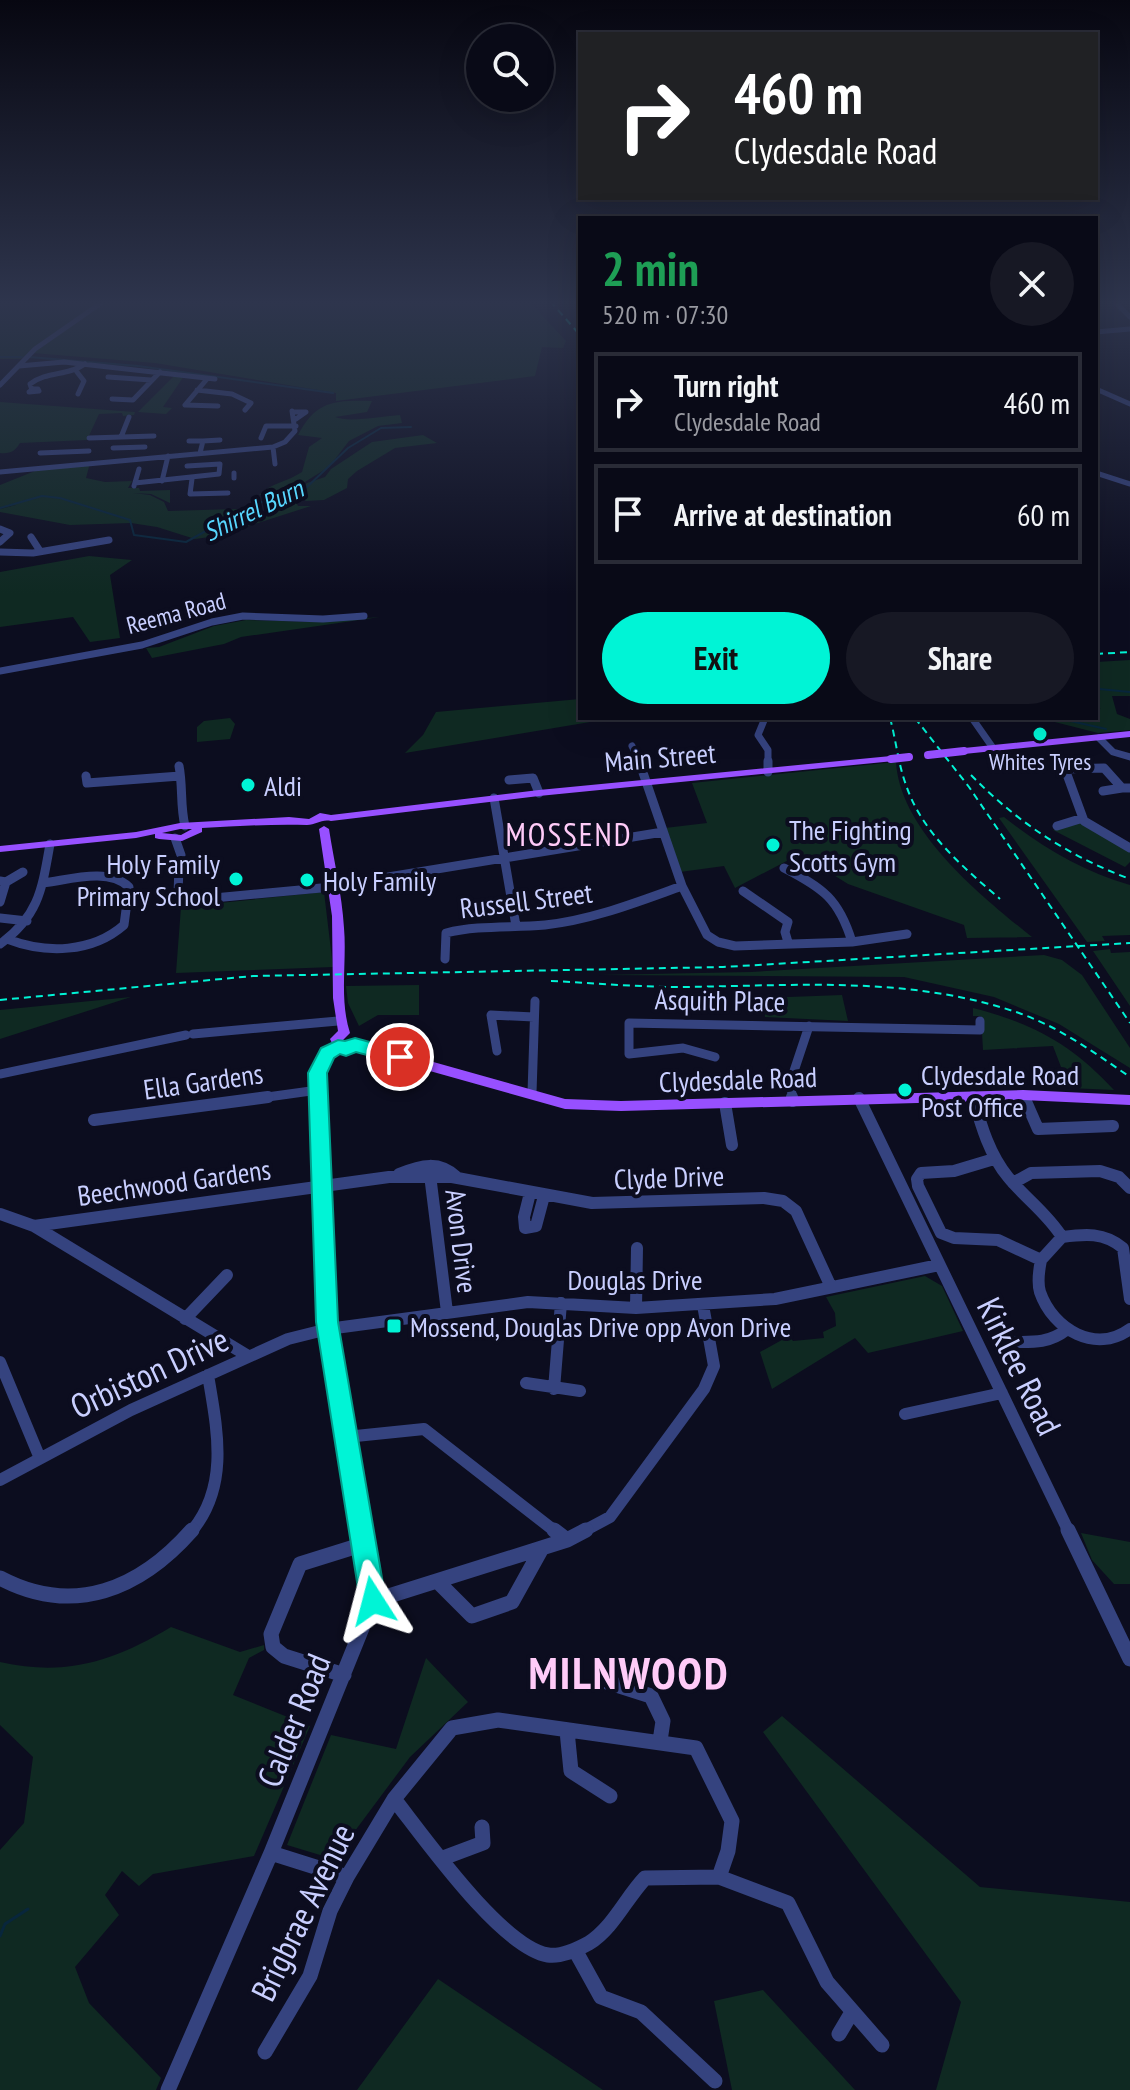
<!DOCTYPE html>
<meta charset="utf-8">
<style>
body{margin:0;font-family:"PT Sans Narrow",sans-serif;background:#171824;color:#f1f3f6;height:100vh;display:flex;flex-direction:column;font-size:30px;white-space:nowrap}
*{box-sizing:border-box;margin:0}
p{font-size:26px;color:#999aa1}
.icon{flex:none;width:44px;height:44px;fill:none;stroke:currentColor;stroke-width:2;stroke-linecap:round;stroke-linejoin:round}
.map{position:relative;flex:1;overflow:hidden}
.side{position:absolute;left:578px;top:216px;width:520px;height:504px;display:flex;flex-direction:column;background:#090a17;border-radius:0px;box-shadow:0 8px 32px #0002,0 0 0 2px #292b36}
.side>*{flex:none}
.top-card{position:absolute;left:578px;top:32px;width:520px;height:168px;border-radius:0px;box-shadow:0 8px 32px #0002,0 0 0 2px #292b36;background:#202124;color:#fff;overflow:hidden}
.controls{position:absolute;left:466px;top:24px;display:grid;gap:16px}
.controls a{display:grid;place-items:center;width:88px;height:88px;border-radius:50%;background:#090a17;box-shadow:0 8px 32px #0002,0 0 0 2px #292b36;font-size:40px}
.pin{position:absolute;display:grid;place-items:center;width:68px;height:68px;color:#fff;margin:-34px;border:4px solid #fff;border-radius:50%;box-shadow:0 2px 8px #0007}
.me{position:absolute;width:88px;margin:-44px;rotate:351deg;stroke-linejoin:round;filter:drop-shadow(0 0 6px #0008)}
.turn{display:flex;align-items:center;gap:28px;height:168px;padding:0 24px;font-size:36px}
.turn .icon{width:104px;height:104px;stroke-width:2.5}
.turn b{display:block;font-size:56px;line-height:68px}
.round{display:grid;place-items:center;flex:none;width:84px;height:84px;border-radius:42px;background:#171824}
.headline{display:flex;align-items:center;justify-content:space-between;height:136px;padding:0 24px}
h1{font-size:48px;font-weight:700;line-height:60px;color:#1e9e55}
.primary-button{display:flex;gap:16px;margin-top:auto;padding:16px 24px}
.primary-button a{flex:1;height:92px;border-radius:48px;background:#00f4d6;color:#111;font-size:32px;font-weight:700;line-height:92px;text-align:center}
.primary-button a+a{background:#171824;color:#f1f3f6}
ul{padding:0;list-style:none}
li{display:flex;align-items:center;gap:24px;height:100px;margin:0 16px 12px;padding:0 8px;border:4px solid #292b36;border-radius:0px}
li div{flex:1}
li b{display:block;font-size:30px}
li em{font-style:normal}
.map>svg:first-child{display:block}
</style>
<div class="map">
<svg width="1130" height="2090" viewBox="0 0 1130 2090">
<rect width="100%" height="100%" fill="#0c0d1f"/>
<!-- green -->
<path fill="#0f2922" d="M 0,301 L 101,301 L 21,359 L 0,359 Z
M 107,301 L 529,301 L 566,341 L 563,348 L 542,347 L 535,376 L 336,401 L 336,393 L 155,363 L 33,353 Z
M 175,375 L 184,376 L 163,407 L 172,408 L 166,414 L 138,412 Z
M 372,401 L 367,412 L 335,417 C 350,423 382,416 400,415 L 402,423 L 378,426 L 349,441 L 329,467 L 287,493 L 259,495 C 271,483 287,482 302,472 L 309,447 L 322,438 L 298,435 C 316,401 334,400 372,401 Z
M 0,402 L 135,412 L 134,415 L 123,416 L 122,413 L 99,414 L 87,440 L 20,443 C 15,451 11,454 0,453 Z
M 423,435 L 437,443 L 395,448 L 357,471 L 348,479 L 347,488 L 324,500 L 306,501 L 296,493 L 307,483 L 325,477 L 331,469 L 372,442 Z
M 90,463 L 86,478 L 105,482 L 132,481 L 128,488 L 139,488 L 140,491 L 170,490 L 170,503 L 151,494 L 133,493 L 150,495 L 164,502 L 168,511 L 236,509 L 261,515 L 296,502 L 298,506 L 311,506 L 217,536 L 195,539 L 157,527 L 131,523 L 70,525 L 0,512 L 0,509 L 16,505 L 0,508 L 0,485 L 40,469 Z
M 89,556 L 132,560 L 110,575 L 120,638 L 90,642 L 73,617 L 0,627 L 0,572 Z
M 380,617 L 241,637 L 224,644 L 152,658 L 146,648 L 159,647 L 214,626 L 246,620 L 318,622 Z
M 1130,660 L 1130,696 L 1112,696 L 1117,714 L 1130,719 L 1130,730 L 1098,733 L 1039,718 L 1096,718 L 1097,709 L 1101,708 L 1096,708 L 1096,662 Z
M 580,699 L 580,718 L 614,718 L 405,753 L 423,735 L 436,712 Z
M 230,718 L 235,724 L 230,739 L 197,742 L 197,727 L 204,721 Z
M 896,762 C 900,831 982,897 1032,937 L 967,938 L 964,925 L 848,884 L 800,854 L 735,888 L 724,866 L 680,872 L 665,828 L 707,823 L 692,783 Z
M 1004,817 C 1043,848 1082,871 1130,885 L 1130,935 L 1102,936 L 1105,941 L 1087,942 L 999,818 Z
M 1080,822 L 1130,850 L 1130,862 L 1125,867 L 1053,830 Z
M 324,892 L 333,967 L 176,973 L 181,907 Z
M 1110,949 L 1111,953 L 1130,952 L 1130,1006 L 1093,951 Z
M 1044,955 L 1062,960 L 1082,975 L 1130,1048 L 1130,1068 L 1059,1024 L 994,997 L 904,977 L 598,975 L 751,972 Z
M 419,985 L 419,1015 L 378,1015 L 359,1026 L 348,1003 L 346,986 Z
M 842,995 L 848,1021 L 765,1017 L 762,998 Z
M 131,997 L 0,1039 L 0,1010 Z
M 973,1008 C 1034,1024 1071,1044 1114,1090 L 1069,1088 L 1053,1046 L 983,1050 L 981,1016 L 973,1016 Z
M 925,1276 L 942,1286 L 963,1331 L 868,1353 L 855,1338 L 772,1389 L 760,1352 L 789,1336 L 793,1341 L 824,1338 L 823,1332 L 836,1326 L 835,1313 L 826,1297 Z
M 1081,1533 L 1130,1542 L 1130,1584 L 1114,1584 L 1092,1560 Z
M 171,1627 L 240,1652 L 264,1645 L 264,1650 L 249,1658 L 233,1695 L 310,1726 L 254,1856 L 153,1874 L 139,1886 L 122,1871 L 105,1895 L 119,1915 L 75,1967 L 89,2003 L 161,2078 L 156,2090 L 0,2090 L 0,1850 L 24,1823 L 33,1757 L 0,1725 L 0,1662 C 67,1677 114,1661 171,1627 Z
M 426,1658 L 468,1702 L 410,1757 L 343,1847 L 330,1858 L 287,1845 L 331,1735 L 396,1749 Z
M 782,1716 L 980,1887 L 1130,1902 L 1130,2090 L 936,2090 L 961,2002 L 763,1732 Z
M 438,1979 L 603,2090 L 357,2090 Z
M 763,1990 L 855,2090 L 732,2090 L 714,2001 Z"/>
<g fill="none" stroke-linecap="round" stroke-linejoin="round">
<!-- stream-far1 -->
<path stroke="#08263c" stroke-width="2" d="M 0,357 L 22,357
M 29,357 L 138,366 L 333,393
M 0,508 L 42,496 L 60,498 L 130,520 L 134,535 L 186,542 L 253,505 L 307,487 L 348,448 L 381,428 L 411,427
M 1099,689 L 1130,692
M 1057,718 L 1106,729"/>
<!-- stream -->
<path stroke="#08263c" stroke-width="3" d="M 0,1936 L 5,1924 L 28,1909"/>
<!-- minor-far4 -->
<path stroke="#35437f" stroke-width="5" d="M 1116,303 L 1130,317
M 1096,332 L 1130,329
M 19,366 L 64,362 L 215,379
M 77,372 L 84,381 L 78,394
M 108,377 L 151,380
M 207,379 L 185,405 L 218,406
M 0,385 L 35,349 L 104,301
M 33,389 L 38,389 L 39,391 L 29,392 Z
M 1096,389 L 1130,404
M 32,390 L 30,384 C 47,371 68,376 85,364
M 197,390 L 232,394 L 251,403 L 245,410
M 112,399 L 133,400 L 160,372
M 293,412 L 306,412 L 296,419
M 121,437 L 129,417
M 89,438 L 154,436
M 261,438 L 266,426 L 296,426
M 189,441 L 203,441 L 200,453
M 203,441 L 220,440
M 273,447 L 275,464
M 113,448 L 145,447
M 40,453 L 89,451
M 0,472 L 273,447 L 285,442 L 295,431 L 292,411
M 234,473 L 234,478
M 1096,473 L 1130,484
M 192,479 L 190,494 L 228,493
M 162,481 L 168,456
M 135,483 L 219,474 L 220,464 L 187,466
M 134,486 L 139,469"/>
<!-- minor-far3 -->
<path stroke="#35437f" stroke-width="7" d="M 0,529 L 10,533 L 0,542
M 31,537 L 40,551
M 0,552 L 33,553 L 109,540
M 0,671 L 142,645 L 212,622 L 243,616 L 323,619 L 364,616
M 765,718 L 758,735 L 768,750 L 768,763
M 972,718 L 993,748
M 1099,738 L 1113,752 L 1130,757
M 632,746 L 640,763"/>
<!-- minor-far2 -->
<path stroke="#35437f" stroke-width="9" d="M 639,761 L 682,886 L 707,935 L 718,942 L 735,946 L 852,942 L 907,934
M 768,761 L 768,772
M 179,766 C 183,786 180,806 185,826
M 86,776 L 87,783 L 180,776
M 509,780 L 533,778 L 539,793
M 1130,788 L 1122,788 L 1104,768 L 1065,769 L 1084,821 L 1130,848
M 1103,791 L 1122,788
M 494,798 L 516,926
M 1057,826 L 1083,818
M 175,838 L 181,855
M 179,866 L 178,895 L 182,901 L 332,887
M 784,868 C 823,888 839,899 852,942
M 376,879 L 663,832
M 0,881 L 6,882 L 0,902
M 6,882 L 23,872
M 743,891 L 788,922 L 785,932 L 788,942
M 0,918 L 27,921
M 7,939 C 46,954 92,953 124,925 L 129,887 C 108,867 69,880 43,883
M 0,944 C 39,916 42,889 50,844
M 445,959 L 446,933 C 479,925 511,928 545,925 C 592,920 637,902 682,886
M 193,1034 L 338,1021
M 497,1051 L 491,1015 L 534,1017
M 715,1057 L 683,1048 L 629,1054 L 629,1023 L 980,1030 L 980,1021
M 0,1074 L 186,1035
M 532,1093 L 535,1001
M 1023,1095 L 1025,1099
M 253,1099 L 318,1090
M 319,1099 C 318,1077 317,1058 338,1047
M 793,1099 L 790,1083 L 809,1026"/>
<!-- minor-far1 -->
<path stroke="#35437f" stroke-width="12" d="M 319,1097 L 327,1322 L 362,1532
M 792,1097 L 793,1101
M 973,1097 C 981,1125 989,1154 1008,1177 C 1025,1198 1047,1213 1062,1237
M 1024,1097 L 1038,1129 L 1113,1126
M 859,1098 L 1069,1532
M 725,1103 L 732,1145
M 94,1120 L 268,1097
M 994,1159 L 954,1171 L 921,1173 L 917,1179 L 918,1186 L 941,1233 L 954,1238 L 998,1240 L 1041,1260
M 399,1174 C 421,1165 439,1160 458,1178
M 430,1175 L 447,1312
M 1013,1183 L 1031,1173 L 1100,1171 L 1119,1177 L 1130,1188
M 530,1193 L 524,1217 L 525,1228 L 536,1226 L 544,1196
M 0,1214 L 34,1226 L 389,1177 L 452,1177 L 592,1203 L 764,1198 L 783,1201 L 796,1211 L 831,1287
M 34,1226 L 248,1356
M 1130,1299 L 1123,1248 C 1104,1232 1085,1234 1062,1237 L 1041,1260 C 1039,1270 1037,1282 1040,1292 C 1053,1330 1096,1354 1130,1329
M 636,1308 L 637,1248
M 185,1319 L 227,1275
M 993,1332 L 1001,1342 C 1025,1341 1046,1346 1066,1330
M 0,1362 L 39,1456
M 526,1383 L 580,1391
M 554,1389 L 561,1303
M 905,1414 L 1002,1393
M 346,1437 L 424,1429 L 556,1532
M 0,1480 L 131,1410 L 288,1339 L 328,1329 L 528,1302 L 636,1308 L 775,1299 L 939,1265
M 191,1532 C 230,1486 217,1429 208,1375
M 582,1532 L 610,1517 L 704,1389 L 714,1366 L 703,1305"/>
<!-- minor -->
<path stroke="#35437f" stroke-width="15" d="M 554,1530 L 567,1540
M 1068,1530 L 1130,1659
M 0,1578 C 74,1617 140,1589 192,1530
M 437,1581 L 472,1616 L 512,1602 L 542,1548
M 373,1601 L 567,1540 L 586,1530
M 344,1675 L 284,1656 L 273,1647 L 271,1634 L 300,1564 L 364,1544
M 604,1681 L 651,1696 L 663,1721 L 660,1741
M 567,1731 L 571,1771 L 610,1796
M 394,1799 C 424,1837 501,1947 548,1955 C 561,1957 578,1949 589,1943 C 613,1928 626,1898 645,1878 L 719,1877 L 788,1903 L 827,1982 L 882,2045
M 271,1853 L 347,1877
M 443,1858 L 483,1843 L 482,1827
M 575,1950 L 601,1997 L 641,2012 L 715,2081
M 839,2034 L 852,2012
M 265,2052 L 310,1976 L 330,1911 L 347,1877 L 394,1799 L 452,1728 L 498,1720 L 696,1748 L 732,1821 L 728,1851 L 719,1877
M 168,2090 L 271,1853 L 373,1601 L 361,1530"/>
<!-- major -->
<path fill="#9750ff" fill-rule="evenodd" d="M 1130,731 L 1130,737 L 964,754 L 959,751 L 964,748 Z
M 891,756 L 896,759 L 894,761 L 539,796 L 331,821 C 321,819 316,825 307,825 C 272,824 237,826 202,828 L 202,832 L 182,841 L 159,839 L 155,838 L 155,834 L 136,838 L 0,852 L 0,846 L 136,832 L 180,823 L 289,817 L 309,819 L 320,813 L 331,815 L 539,790 ZM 180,829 L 192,829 L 181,835 L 162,833 Z
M 324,826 L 329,829 C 334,862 342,894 344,928 C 347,962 339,999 350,1033 L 343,1040 L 344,1043 L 355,1040 L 565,1099 L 621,1101 L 1023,1090 L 1130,1095 L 1130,1105 L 1023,1100 L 621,1111 L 565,1109 L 355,1050 L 340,1053 L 336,1051 L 330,1039 L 338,1031 L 333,998 L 332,916 L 319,829 Z"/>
<!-- rail -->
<path stroke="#00f4d6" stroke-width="2" stroke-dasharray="7 5" stroke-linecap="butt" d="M 550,301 L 580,335
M 1096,654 L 1130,652
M 890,718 C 896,740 898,763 906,785 C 922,833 963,867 1000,899
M 915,718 L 969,787 L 1130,1023
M 971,775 C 1017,822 1068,856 1130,879
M 551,981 C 594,983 637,987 679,987 C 794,986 908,975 1019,1013 C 1059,1027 1095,1053 1130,1077
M 0,1000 L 253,976 L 723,967 L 1130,943"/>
<!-- major-bridge -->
<path stroke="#9750ff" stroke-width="8" d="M 928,755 L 964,751
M 891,759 L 909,757"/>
</g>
<!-- sky -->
<linearGradient id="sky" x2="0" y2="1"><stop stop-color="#070711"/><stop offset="0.51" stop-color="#2e354d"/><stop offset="1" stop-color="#2e354d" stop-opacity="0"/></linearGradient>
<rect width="1130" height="594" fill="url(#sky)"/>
<!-- route -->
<path fill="#00f4d6" stroke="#009f8b" stroke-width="2" d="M 355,1038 L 407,1052 L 409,1057 L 400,1064 L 356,1052 L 346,1056 L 340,1054 L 334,1058 L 327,1073 L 338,1322 L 386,1601 L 382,1610 L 373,1614 L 364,1610 L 360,1601 L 316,1322 L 308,1073 L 321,1048 L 338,1040 L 345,1041 Z"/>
<!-- markers -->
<g fill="#00f4d6" stroke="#0c0d1f" stroke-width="3">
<circle cx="1040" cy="734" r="8"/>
<circle cx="248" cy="785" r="8"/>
<circle cx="773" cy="845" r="8"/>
<circle cx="236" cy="879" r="8"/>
<circle cx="307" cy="880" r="8"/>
<circle cx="905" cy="1090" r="8"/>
<rect x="386" y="1318" width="16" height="16" rx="4"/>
</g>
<g text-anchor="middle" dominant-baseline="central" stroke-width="8" stroke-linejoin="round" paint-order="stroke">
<!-- far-street labels -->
<g font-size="24" fill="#c9cfff" stroke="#0c0d1f">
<text transform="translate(176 613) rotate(-15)">Reema Road</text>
</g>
<!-- far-poi labels -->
<g font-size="24" fill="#c9cfff" stroke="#0c0d1f">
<text x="1040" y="761">Whites Tyres</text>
</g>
<!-- far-water labels -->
<g font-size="26" font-style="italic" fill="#57d7ff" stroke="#0c0d1f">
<text transform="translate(253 510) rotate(-26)">Shirrel Burn</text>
</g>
<!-- street labels -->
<g font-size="28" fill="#c9cfff" stroke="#0c0d1f">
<text transform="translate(660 757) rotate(-5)">Main Street</text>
<text transform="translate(526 900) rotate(-7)">Russell Street</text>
<text transform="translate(720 1000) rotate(1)">Asquith Place</text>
<text transform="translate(738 1079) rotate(-2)">Clydesdale Road</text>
<text transform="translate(203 1081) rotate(-8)">Ella Gardens</text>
<text transform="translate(669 1177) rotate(-2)">Clyde Drive</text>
<text transform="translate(174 1182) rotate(-8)">Beechwood Gardens</text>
<text transform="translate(462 1241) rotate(83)">Avon Drive</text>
<text x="635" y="1279">Douglas Drive</text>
</g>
<!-- poi labels -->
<g font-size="28" fill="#c9cfff" stroke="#0c0d1f" text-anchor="start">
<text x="264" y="785">Aldi</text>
<text x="789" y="829">The Fighting<tspan x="789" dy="32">Scotts Gym</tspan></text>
<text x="220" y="863" text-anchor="end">Holy Family<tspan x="220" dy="32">Primary School</tspan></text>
<text x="323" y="880">Holy Family</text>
<text x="921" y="1074">Clydesdale Road<tspan x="921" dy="32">Post Office</tspan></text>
<text x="410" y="1326">Mossend, Douglas Drive opp Avon Drive</text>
</g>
<!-- quarter labels -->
<g font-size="32" letter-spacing="2" fill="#ffcbf8" stroke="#0c0d1f">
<text x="569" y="834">MOSSEND</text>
</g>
<!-- near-street labels -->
<g font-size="34" fill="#c9cfff" stroke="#0c0d1f">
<text transform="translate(1020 1366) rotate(64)">Kirklee Road</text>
<text transform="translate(149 1372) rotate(-25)">Orbiston Drive</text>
<text transform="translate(293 1720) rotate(-68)">Calder Road</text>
<text transform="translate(302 1912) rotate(-64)">Brigbrae Avenue</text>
</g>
<!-- near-district labels -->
<g font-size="44" font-weight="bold" letter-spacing="2" fill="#ffcbf8" stroke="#0c0d1f">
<text x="629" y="1672">MILNWOOD</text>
</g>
</g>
</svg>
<div class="controls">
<a><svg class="icon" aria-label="search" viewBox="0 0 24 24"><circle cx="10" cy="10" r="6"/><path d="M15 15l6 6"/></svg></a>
</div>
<div class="pin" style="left:400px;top:1057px;background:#d93025"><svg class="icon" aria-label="arrive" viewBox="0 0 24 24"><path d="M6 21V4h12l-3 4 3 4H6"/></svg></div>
<svg class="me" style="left:373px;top:1601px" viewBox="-20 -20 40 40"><path d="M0-17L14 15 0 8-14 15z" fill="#00f4d6" stroke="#fff" stroke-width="4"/></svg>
<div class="top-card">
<div class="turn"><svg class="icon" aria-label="right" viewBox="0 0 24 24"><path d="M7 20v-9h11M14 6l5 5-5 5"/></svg><div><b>460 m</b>Clydesdale Road</div></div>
</div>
<section class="side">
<div class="headline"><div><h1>2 min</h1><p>520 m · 07:30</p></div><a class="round"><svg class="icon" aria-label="close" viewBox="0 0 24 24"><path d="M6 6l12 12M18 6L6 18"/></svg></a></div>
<ul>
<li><svg class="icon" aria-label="right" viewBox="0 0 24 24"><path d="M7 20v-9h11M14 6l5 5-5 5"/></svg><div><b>Turn right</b><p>Clydesdale Road</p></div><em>460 m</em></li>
<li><svg class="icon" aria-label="arrive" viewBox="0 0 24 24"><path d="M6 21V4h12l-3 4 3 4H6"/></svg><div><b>Arrive at destination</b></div><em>60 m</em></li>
</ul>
<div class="primary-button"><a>Exit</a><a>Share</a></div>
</section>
</div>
